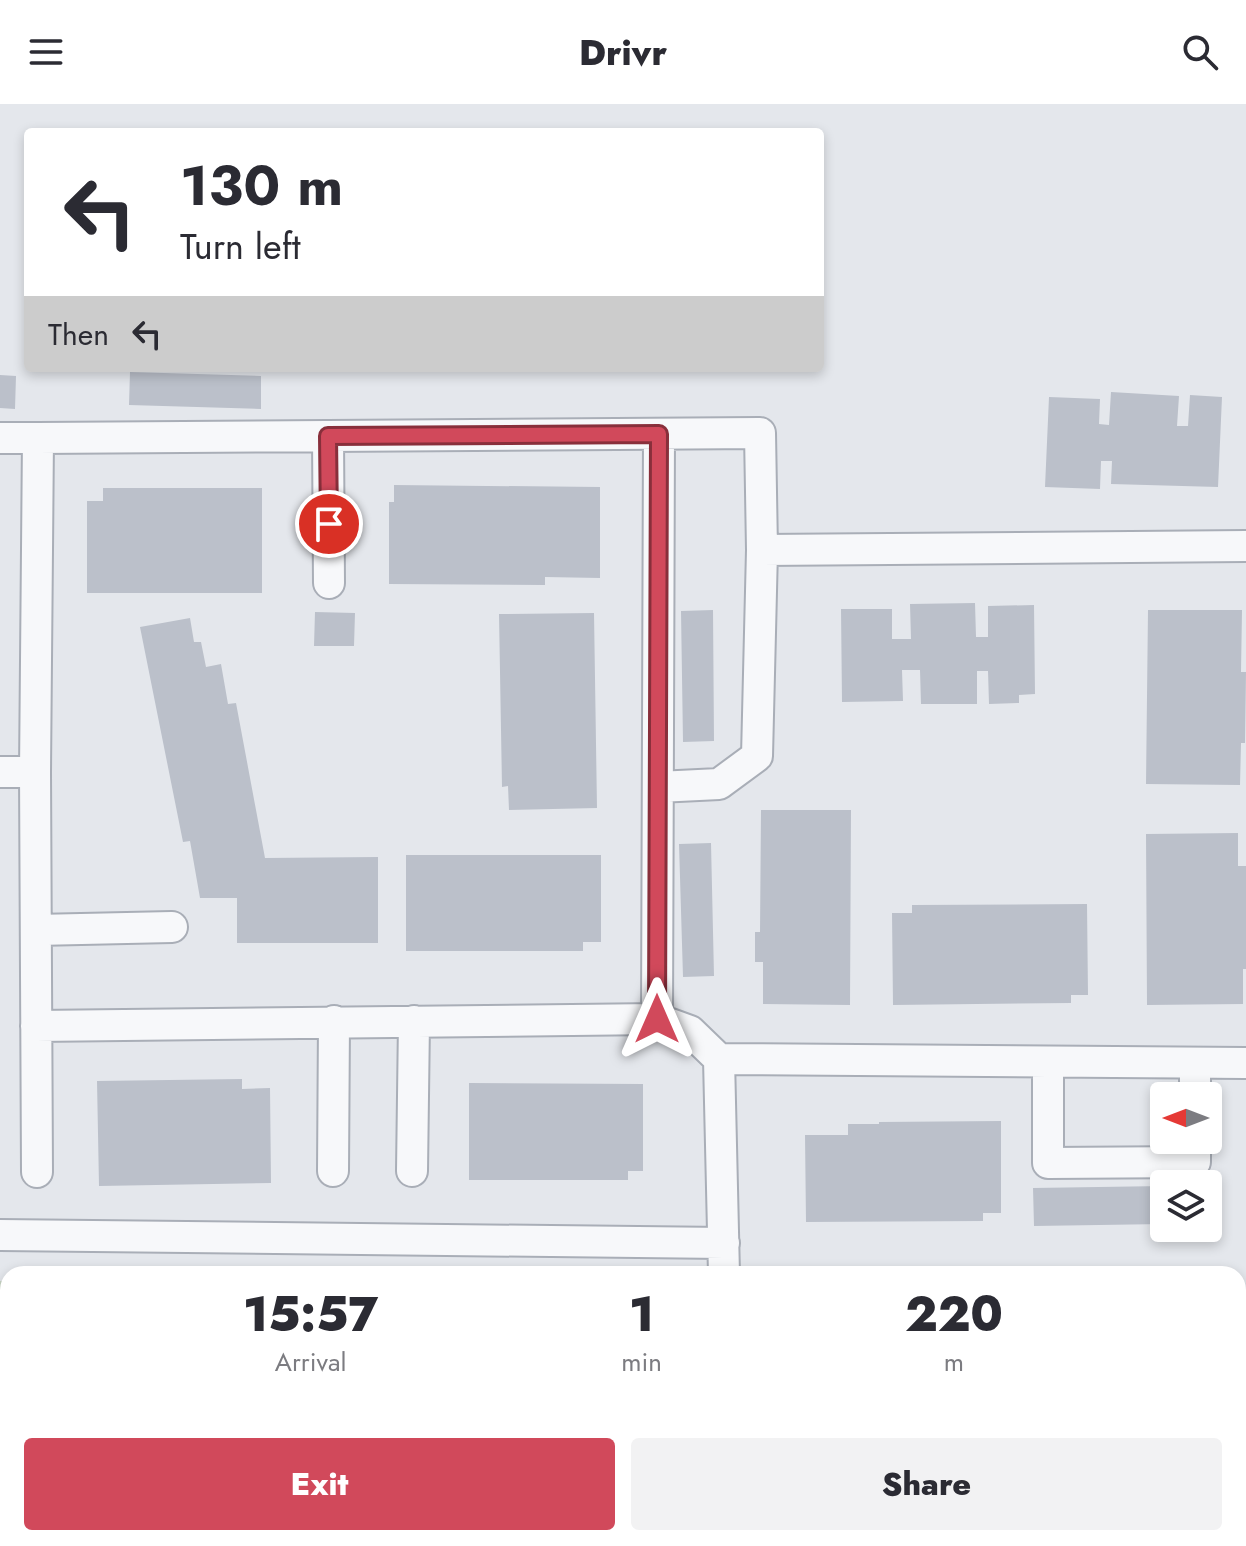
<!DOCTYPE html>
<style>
body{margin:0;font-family:Jost,sans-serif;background:#f2f2f3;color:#2b2b33;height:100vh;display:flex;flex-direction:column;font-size:30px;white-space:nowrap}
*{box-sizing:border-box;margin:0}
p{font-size:26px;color:#7c7c81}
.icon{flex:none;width:44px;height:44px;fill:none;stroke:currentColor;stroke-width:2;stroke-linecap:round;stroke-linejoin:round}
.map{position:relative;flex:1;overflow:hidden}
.details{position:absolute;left:0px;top:1162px;width:1246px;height:280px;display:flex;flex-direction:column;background:#fff;border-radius:24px 24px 0 0;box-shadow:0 4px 12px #0003}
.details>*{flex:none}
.hud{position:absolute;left:24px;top:24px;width:800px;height:244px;border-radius:8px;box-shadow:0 4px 12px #0003;background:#fff;color:#2b2b33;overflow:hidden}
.needle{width:52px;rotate:270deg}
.fabs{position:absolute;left:1150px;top:978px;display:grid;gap:16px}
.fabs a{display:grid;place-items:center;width:72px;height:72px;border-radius:8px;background:#fff;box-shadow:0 4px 12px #0003;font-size:40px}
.pin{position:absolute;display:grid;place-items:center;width:68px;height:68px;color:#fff;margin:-34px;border:4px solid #fff;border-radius:50%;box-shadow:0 2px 8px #0007}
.me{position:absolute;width:88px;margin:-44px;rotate:0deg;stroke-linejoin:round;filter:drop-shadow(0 0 6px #0008)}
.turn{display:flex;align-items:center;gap:28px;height:168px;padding:0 24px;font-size:36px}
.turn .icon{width:104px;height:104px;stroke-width:2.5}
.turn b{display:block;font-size:56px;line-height:68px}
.then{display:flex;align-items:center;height:76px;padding:0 24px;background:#0003;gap:16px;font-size:30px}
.eta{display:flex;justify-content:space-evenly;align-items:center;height:136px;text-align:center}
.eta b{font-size:48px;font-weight:800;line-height:56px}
.cta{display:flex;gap:16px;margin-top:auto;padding:16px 24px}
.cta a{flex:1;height:92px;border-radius:8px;background:#d1495b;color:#fff;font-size:32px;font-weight:800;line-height:92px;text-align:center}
.cta a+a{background:#f2f2f3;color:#2b2b33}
header{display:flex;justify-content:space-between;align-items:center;height:104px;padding:0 24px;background:#fff;font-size:36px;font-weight:800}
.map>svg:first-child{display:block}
</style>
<header><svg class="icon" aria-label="menu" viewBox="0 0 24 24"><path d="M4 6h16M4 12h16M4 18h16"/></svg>Drivr<svg class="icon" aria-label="search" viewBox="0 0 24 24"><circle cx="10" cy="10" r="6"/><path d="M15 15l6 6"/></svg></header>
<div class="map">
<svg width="1246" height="1442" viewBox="0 0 1246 1442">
<rect width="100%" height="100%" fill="#e4e7ec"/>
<!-- green -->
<path fill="#c9d6c5" d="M 0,1177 L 8,1177 L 8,1434 L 308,1434 L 308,1442 L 0,1442 Z"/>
<!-- building -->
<path fill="#bbc0ca" d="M 130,268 L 261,272 L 261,305 L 129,301 Z
M 0,271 L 16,272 L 15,305 L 0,304 Z
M 1111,288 L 1179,292 L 1177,322 L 1188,322 L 1190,291 L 1222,293 L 1218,383 L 1111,380 L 1112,357 L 1101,357 L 1100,385 L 1045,383 L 1049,293 L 1100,295 L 1099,320 L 1109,321 Z
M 394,381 L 600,383 L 600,474 L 545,473 L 545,481 L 389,480 L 389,398 L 394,398 Z
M 103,384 L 262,384 L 262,489 L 87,489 L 87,397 L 103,397 Z
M 975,499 L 976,533 L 988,533 L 988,502 L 1034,501 L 1035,590 L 1019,591 L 1019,599 L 989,600 L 988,567 L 977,567 L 977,600 L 921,600 L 920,566 L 902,566 L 903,597 L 842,598 L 841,505 L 892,505 L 892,535 L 911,535 L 910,500 Z
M 713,506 L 714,637 L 683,638 L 681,507 Z
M 1148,506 L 1242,506 L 1241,568 L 1246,568 L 1245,639 L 1241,639 L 1240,681 L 1146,680 Z
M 315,508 L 355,509 L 354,542 L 314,542 Z
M 594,509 L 597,704 L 509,706 L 508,682 L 502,683 L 499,510 Z
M 190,514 L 194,538 L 201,538 L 206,563 L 221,560 L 228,600 L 236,599 L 265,754 L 378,753 L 378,839 L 237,839 L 237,794 L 200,794 L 190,737 L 183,738 L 140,523 Z
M 761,706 L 851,706 L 850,901 L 763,900 L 763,858 L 755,858 L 755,828 L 760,828 Z
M 1238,729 L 1238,762 L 1246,762 L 1246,865 L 1243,865 L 1243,900 L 1147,901 L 1146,730 Z
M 711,739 L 714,872 L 683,873 L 679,740 Z
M 406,751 L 601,751 L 601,838 L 583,838 L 583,847 L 406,847 Z
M 1087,800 L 1088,891 L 1071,891 L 1071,899 L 893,901 L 892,809 L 912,809 L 912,801 Z
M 242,975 L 242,985 L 270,984 L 271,1079 L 99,1082 L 97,977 Z
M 469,979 L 643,980 L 643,1067 L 628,1067 L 628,1076 L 469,1076 Z
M 1001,1017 L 1001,1109 L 983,1109 L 983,1117 L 806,1118 L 805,1031 L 848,1031 L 848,1020 L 879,1020 L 879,1018 Z
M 1164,1082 L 1164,1120 L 1034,1122 L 1033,1084 Z
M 1246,1311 L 1246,1384 L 1238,1384 L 1238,1312 Z"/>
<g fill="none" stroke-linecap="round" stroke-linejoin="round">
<!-- minor casing -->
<g stroke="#a9aeb7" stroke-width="34">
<path id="minor" d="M 328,332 L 329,479
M 0,334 L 38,334 L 35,668
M 38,334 L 760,329 L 762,446 L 1246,442
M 0,668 L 35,668 L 37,1068
M 658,683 L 719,680 L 757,652 L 762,446
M 36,826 L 172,823
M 657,915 L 659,330
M 36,922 L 657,915 L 690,927 L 719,955 L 1246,959
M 719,955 L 724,1170
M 1048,958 L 1048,1059 L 1195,1058 L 1195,1036
M 1195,959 L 1195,992
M 333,1067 L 334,917
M 412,1067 L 414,917
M 0,1131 L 724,1139
M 723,1442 L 723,1434"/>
</g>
<!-- minor -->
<use href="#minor" stroke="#f7f8fa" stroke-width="30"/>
</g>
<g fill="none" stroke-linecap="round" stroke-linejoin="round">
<!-- route casing -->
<g stroke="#882f3b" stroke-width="20">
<path id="route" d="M 329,420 L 328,332 L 659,330 L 657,915"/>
</g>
<!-- route -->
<use href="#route" stroke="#d1495b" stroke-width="14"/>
</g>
</svg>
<div class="fabs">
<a><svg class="needle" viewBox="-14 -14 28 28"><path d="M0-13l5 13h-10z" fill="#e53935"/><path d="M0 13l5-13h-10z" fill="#7c7c81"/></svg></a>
<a><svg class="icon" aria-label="layers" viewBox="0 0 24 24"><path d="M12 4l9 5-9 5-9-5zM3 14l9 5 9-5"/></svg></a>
</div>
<div class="pin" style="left:329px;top:420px;background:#d93025"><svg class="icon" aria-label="arrive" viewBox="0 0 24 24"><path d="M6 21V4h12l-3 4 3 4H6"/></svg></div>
<svg class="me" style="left:657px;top:915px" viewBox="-20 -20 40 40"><path d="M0-17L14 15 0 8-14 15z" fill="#d1495b" stroke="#fff" stroke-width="4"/></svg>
<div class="hud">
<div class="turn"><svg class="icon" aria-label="left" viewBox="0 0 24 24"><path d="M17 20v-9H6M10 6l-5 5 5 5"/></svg><div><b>130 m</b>Turn left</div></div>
<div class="then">Then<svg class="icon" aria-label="left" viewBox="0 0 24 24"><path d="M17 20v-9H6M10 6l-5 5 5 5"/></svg></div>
</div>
<section class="details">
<div class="eta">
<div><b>15:57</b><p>Arrival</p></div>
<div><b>1</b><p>min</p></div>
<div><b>220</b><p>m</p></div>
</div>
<div class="cta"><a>Exit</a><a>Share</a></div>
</section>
</div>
